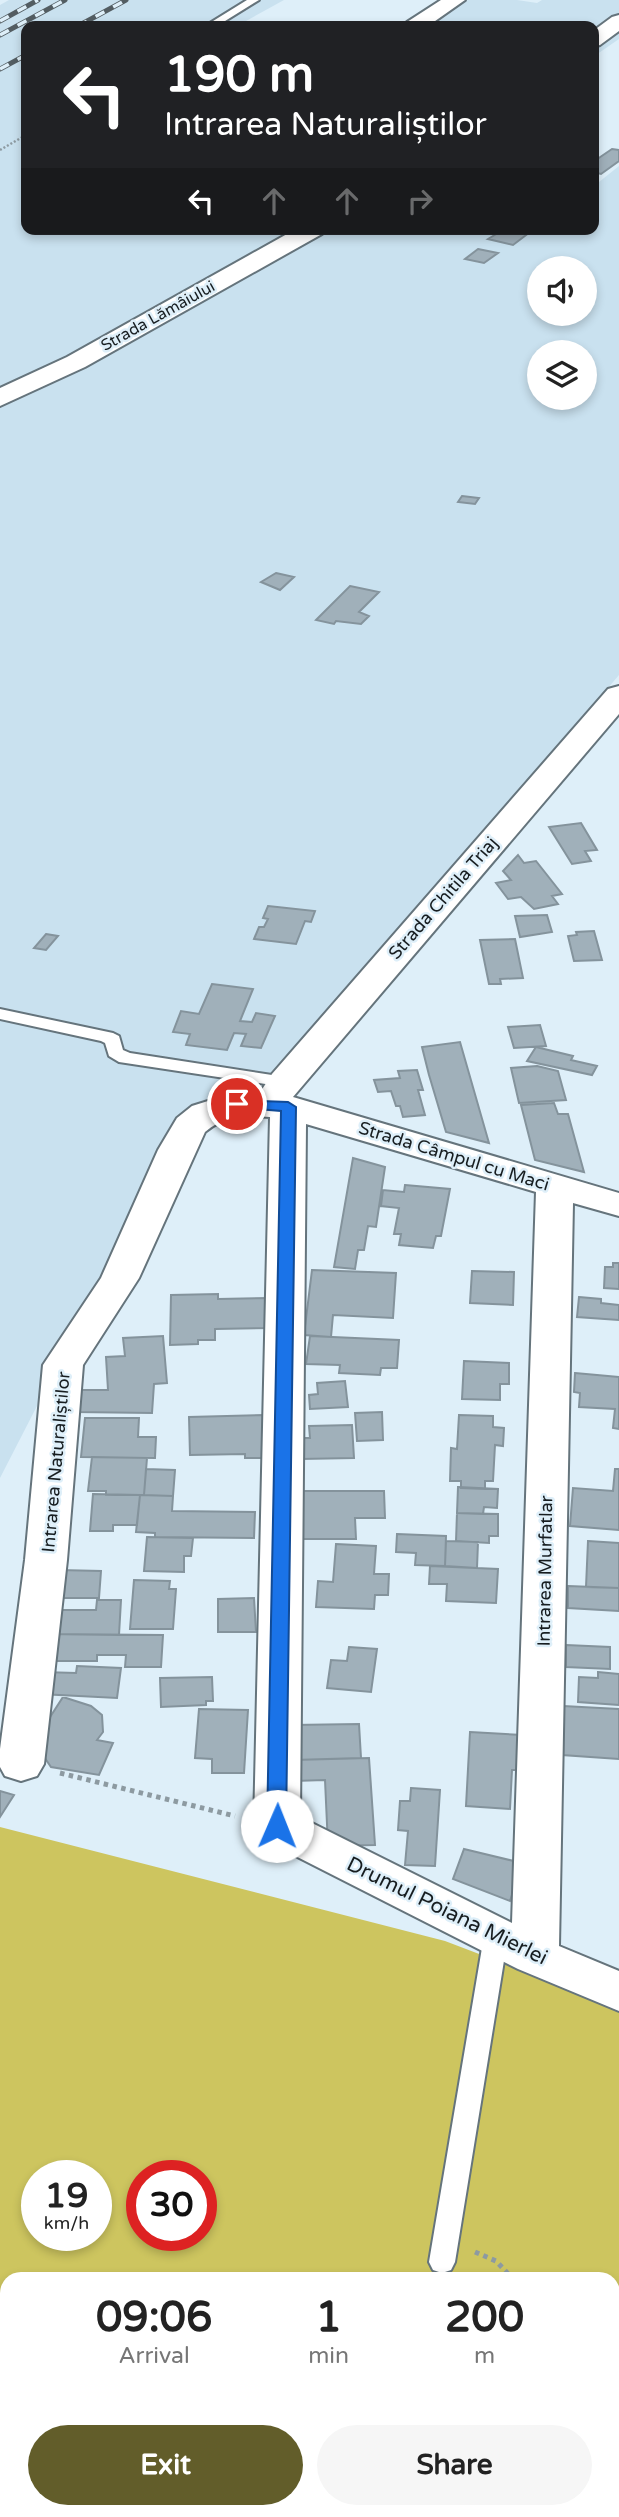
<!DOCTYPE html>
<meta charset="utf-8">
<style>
body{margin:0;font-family:"Varela Round",sans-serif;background:#f6f6f6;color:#222;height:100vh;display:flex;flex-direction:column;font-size:26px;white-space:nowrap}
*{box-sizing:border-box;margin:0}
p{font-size:23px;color:#767676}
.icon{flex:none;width:38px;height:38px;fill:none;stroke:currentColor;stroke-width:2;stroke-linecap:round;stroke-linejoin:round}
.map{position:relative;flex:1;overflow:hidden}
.drawer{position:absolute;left:0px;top:2272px;width:620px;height:247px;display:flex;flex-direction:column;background:#fff;border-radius:21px 21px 0 0;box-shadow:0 4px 10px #0003}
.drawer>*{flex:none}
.top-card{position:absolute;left:21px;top:21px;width:578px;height:214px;border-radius:14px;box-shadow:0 4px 10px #0003;background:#202124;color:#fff;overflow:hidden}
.tools{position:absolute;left:527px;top:256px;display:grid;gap:14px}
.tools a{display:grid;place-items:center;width:70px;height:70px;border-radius:50%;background:#fff;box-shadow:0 4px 10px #0003;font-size:35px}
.speed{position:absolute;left:21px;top:2160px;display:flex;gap:14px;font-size:35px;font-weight:700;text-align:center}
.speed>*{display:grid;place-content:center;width:91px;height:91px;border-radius:50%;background:#fff;box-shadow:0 4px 10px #0003;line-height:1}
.speed small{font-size:18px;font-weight:400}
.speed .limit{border:10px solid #d22;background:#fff;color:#111}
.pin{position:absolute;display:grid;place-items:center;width:60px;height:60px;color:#fff;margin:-30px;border:4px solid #fff;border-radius:50%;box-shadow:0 2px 7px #0007}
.me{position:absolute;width:77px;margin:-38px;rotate:1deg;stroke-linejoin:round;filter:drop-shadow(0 0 5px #0008)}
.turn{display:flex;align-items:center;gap:24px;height:147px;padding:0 28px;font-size:32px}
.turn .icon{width:91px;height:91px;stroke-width:2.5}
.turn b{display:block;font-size:49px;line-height:60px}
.lanes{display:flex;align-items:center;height:66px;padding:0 28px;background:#0003;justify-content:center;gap:35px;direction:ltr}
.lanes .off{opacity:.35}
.eta{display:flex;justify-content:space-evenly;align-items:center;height:119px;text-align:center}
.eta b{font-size:42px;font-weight:700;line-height:49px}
.button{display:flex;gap:14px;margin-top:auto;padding:14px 28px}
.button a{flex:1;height:80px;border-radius:42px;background:#625d2a;color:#fff;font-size:28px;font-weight:700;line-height:80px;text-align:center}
.button a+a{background:#f6f6f6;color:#222}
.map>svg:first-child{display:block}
</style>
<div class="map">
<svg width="619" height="2517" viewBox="0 0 619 2517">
<rect width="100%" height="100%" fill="#deeff9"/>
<!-- built -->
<path fill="#c9e1ef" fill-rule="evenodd" d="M 9,0 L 284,0 L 237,26 L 26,26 L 26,229 L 593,229 L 593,181 L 599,182 L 619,166 L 619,675 L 423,905 L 265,1084 L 201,1101 L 186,1116 L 0,1478 L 0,5 ZM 539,268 L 584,268 L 584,313 L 539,313 ZM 539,352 L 584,352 L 584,397 L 539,397 Z
M 468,0 L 517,0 L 537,3 L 542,0 L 619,0 L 619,39 L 593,57 L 593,26 L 422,26 Z"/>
<!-- green -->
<path fill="#cdc55f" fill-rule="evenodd" d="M 0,1827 L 445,1941 L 619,2007 L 619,2517 L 0,2517 ZM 37,2175 L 96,2175 L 96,2235 L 37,2235 ZM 142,2175 L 201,2175 L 201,2235 L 142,2235 ZM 7,2278 L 612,2278 L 612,2511 L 7,2511 Z"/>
<!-- building -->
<path fill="#a0b0ba" stroke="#84939c" stroke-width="2" d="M 612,149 L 619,150 L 619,161 L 601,174 L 593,172 L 593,162 Z
M 510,229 L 534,229 L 513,245 L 488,239 L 498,233 L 504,234 Z
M 478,249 L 498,253 L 484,263 L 465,259 Z
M 462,496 L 479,498 L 475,504 L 458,502 Z
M 276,573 L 294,577 L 280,590 L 261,582 Z
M 350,586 L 379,592 L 359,612 L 369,616 L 361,624 L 336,621 L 334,624 L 316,620 Z
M 581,823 L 597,850 L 585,851 L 591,861 L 572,864 L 549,827 Z
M 518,855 L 524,863 L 536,861 L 562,894 L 552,896 L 558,904 L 534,909 L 521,897 L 508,899 L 496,883 L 511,880 L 503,871 Z
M 268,906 L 315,911 L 311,922 L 305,921 L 296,944 L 254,939 L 259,927 L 264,927 L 268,919 L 263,918 Z
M 547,915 L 552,932 L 520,937 L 515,916 Z
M 594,931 L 602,960 L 574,961 L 568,936 L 577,935 L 576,932 Z
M 46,934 L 58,936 L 46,950 L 34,948 Z
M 515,939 L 523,978 L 500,979 L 501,984 L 489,984 L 480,940 Z
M 212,984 L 253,989 L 240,1021 L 252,1022 L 256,1013 L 275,1016 L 261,1048 L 241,1046 L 246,1034 L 234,1033 L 227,1050 L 186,1045 L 190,1034 L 173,1032 L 181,1011 L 199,1014 Z
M 540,1025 L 546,1046 L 514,1048 L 508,1027 Z
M 460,1042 L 489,1143 L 446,1132 L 429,1075 L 422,1047 Z
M 536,1047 L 573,1056 L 571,1060 L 597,1066 L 592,1075 L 527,1061 Z
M 537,1066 L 558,1071 L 566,1100 L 519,1103 L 511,1068 Z
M 417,1070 L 423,1090 L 418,1090 L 425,1115 L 403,1117 L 400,1106 L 396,1106 L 391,1091 L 378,1092 L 374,1080 L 400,1078 L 398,1071 Z
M 554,1103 L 558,1114 L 568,1114 L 584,1172 L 535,1160 L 521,1105 Z
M 353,1158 L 385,1167 L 376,1227 L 368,1226 L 364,1250 L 358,1250 L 355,1269 L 334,1267 Z
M 405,1185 L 450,1189 L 441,1236 L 436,1236 L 433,1248 L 399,1245 L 401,1234 L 394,1234 L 399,1208 L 381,1206 L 383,1190 L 404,1192 Z
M 613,1263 L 619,1263 L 619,1289 L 604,1288 L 605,1267 L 613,1267 Z
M 312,1270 L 396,1273 L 393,1318 L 333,1315 L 331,1337 L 304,1335 Z
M 472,1271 L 514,1272 L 513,1305 L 470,1303 Z
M 218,1294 L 218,1299 L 269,1298 L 270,1328 L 215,1329 L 215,1340 L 198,1340 L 198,1344 L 170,1345 L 171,1295 Z
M 579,1297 L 601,1299 L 601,1303 L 619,1305 L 619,1320 L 577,1317 Z
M 163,1336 L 167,1383 L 154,1384 L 152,1413 L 75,1412 L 78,1390 L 108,1390 L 106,1357 L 125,1356 L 123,1338 Z
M 310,1336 L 399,1340 L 397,1368 L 381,1368 L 380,1375 L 339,1373 L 340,1365 L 306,1364 Z
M 464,1361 L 509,1363 L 509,1384 L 500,1384 L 500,1400 L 462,1399 Z
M 575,1373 L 619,1377 L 619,1429 L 613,1428 L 615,1409 L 579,1407 L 580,1393 L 574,1392 Z
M 345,1381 L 348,1407 L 310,1409 L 309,1395 L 318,1394 L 317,1383 Z
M 382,1412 L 383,1440 L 357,1441 L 355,1413 Z
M 264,1415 L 265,1458 L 245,1458 L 245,1454 L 190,1455 L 189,1417 Z
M 459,1415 L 493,1416 L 493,1427 L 504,1428 L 503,1446 L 495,1445 L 493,1481 L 485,1481 L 485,1489 L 461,1488 L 461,1481 L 450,1481 L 451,1448 L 457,1449 Z
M 85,1418 L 139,1418 L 138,1437 L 156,1437 L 155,1458 L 81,1457 Z
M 352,1425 L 354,1458 L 301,1459 L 300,1438 L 310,1438 L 309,1426 Z
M 92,1457 L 147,1458 L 144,1495 L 106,1495 L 106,1491 L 88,1491 Z
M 146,1469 L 175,1470 L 173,1496 L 144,1495 Z
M 615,1469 L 619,1469 L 619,1530 L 570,1526 L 573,1488 L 613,1491 Z
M 458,1487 L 498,1489 L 497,1508 L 484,1507 L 483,1514 L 457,1513 Z
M 299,1491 L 384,1491 L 385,1518 L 355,1518 L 356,1539 L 300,1539 Z
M 93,1494 L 140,1495 L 137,1525 L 113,1525 L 113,1531 L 90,1531 Z
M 140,1495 L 173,1496 L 172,1511 L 255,1512 L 254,1538 L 155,1537 L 155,1533 L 136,1532 Z
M 457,1513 L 498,1514 L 498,1536 L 489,1536 L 489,1543 L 456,1541 Z
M 397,1534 L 446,1536 L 445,1566 L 415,1565 L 416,1553 L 396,1552 Z
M 147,1537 L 193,1538 L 191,1556 L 184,1556 L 184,1572 L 144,1571 Z
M 446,1541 L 478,1542 L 477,1568 L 445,1566 Z
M 588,1541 L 619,1543 L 619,1588 L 586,1587 Z
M 336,1544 L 376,1546 L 374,1574 L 389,1574 L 388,1595 L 375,1595 L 374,1609 L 316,1607 L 318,1581 L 333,1582 Z
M 430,1566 L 498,1569 L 496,1603 L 446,1601 L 447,1584 L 429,1584 Z
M 59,1570 L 101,1571 L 99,1598 L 56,1598 Z
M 134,1580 L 170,1581 L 169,1589 L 176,1589 L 173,1629 L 130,1629 Z
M 568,1586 L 619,1588 L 619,1611 L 568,1608 Z
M 254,1598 L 256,1632 L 218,1632 L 218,1599 Z
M 97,1600 L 121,1600 L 119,1635 L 46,1634 L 48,1610 L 96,1610 Z
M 46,1634 L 163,1635 L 161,1667 L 125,1667 L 126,1655 L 97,1655 L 97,1661 L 43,1661 Z
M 566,1645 L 610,1647 L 610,1669 L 566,1667 Z
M 349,1647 L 377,1649 L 371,1692 L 327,1688 L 331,1660 L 347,1661 Z
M 77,1666 L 121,1668 L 117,1698 L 40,1694 L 43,1672 L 76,1673 Z
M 598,1672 L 619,1674 L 619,1705 L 578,1702 L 579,1677 L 598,1678 Z
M 212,1677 L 213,1701 L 206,1701 L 206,1705 L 161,1707 L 160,1678 Z
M 63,1697 L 91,1706 L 102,1715 L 103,1732 L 97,1740 L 113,1743 L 99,1775 L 51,1767 L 34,1742 Z
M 563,1706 L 619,1709 L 619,1759 L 562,1755 Z
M 199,1709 L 248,1710 L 244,1773 L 212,1773 L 212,1759 L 195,1758 Z
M 359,1724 L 361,1758 L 293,1760 L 292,1725 Z
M 470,1732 L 522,1735 L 520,1770 L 512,1770 L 510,1809 L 466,1806 Z
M 369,1758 L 375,1845 L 328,1846 L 325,1780 L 294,1781 L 293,1760 Z
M 411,1788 L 440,1790 L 435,1866 L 405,1865 L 408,1831 L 398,1830 L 400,1801 L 410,1801 Z
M 0,1791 L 14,1795 L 0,1817 Z
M 464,1849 L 522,1863 L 510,1901 L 453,1879 Z"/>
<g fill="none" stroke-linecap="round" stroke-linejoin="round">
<!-- lane casing -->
<g stroke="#65747c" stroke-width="4">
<path id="lane" d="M 247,0 L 259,0 L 217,26 L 205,26 Z
M 0,1009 L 113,1033 L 119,1036 L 123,1050 L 130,1053 L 285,1077 L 294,1082 L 285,1087 L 119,1062 L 109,1056 L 105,1043 L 101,1041 L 0,1019 Z
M 496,1927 L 505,1929 L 508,1936 L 455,2262 L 451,2270 L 442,2273 L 433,2270 L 429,2262 L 484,1936 L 487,1929 Z"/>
</g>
<!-- street casing -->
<g stroke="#65747c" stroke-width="4">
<path id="street" d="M 441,0 L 465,0 L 428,26 L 404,26 L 407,22 Z
M 619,15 L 619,31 L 600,45 L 593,47 L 593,31 L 612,17 Z
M 296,229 L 326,229 L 322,234 L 85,367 L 0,406 L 0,388 L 67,357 Z
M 619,686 L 619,714 L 293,1097 L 619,1193 L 619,1216 L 573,1203 L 559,1946 L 619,1971 L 619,2011 L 518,1969 L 260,1838 L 254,1826 L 270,1117 C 243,1115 226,1115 205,1132 L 139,1278 L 83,1365 L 67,1560 L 44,1764 L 37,1776 L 21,1781 L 5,1776 L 0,1767 L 0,1749 L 25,1560 L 43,1365 L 101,1278 L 158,1150 L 177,1118 L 192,1106 L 224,1096 L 237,1093 L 259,1094 L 272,1074 L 608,689 ZM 306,1124 L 536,1192 L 512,1923 L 300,1817 Z"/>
</g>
<!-- path-far1 -->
<path stroke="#8d9aa1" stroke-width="2.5" stroke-dasharray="2 2" stroke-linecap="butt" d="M 0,150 L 26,135"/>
<!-- path -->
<path stroke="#8d9aa1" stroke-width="5" stroke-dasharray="4.5 4.5" stroke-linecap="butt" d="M 60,1773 L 235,1816
M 475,2252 L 496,2261 L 512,2278
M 517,2511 L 518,2517"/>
<!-- lane -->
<use href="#lane" fill="#fff" fill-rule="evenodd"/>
<!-- street -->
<use href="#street" fill="#fff" fill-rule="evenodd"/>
<!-- rail casing -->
<g stroke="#535d62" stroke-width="5">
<path id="rail" d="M 0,21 L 38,0
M 78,26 L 126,0
M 0,35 L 65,0
M 0,69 L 26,55"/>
</g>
<!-- rail -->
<use href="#rail" stroke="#deeff9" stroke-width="3.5" stroke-dasharray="10" stroke-linecap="butt"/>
</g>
<!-- route -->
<path fill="#1a73e8" stroke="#114b97" stroke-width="2" d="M 237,1100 L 288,1102 L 296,1107 L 286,1826 L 284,1831 L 277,1833 L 270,1831 L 267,1826 L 281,1111 L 232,1107 L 230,1104 L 232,1101 Z"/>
<g text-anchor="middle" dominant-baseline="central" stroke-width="5" stroke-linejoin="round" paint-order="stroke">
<!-- far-street labels -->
<g font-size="16" fill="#171d20" stroke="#deeff9">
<text transform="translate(158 316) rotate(-29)">Strada Lămâiului</text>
</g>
<!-- street labels -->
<g font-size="18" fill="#171d20" stroke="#deeff9">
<text transform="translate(443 898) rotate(-49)">Strada Chitila Triaj</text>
<text transform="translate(454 1156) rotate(17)">Strada Câmpul cu Maci</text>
<text transform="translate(56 1462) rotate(-85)">Intrarea Naturaliștilor</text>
<text transform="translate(545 1571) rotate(-89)">Intrarea Murfatlar</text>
</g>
<!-- near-street labels -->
<g font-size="21" fill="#171d20" stroke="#deeff9">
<text transform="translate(447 1911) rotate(26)">Drumul Poiana Mierlei</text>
</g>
</g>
</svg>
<div class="tools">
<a><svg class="icon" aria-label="sound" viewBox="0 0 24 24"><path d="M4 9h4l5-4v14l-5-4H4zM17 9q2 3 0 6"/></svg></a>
<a><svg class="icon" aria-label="layers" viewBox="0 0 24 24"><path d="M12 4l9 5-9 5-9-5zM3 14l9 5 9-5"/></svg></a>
</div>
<div class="speed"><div>19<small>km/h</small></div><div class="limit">30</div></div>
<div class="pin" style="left:237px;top:1104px;background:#d93025"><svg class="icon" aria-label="arrive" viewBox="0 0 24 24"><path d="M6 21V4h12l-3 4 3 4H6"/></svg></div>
<svg class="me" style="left:277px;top:1826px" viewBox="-20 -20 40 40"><circle r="19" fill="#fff"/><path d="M0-13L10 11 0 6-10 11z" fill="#1a73e8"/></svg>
<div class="top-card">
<div class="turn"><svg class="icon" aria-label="left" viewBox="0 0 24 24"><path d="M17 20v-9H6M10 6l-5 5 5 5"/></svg><div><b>190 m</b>Intrarea Naturaliștilor</div></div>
<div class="lanes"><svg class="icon" aria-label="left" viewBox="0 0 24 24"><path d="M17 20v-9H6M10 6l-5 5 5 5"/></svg><svg class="icon off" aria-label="ahead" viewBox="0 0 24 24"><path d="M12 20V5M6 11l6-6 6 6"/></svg><svg class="icon off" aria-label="ahead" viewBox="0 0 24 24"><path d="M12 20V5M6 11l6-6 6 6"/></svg><svg class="icon off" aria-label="right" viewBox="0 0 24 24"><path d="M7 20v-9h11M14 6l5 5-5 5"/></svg></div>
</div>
<section class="drawer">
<div class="eta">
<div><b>09:06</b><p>Arrival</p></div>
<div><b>1</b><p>min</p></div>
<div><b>200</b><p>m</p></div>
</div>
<div class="button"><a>Exit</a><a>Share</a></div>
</section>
</div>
